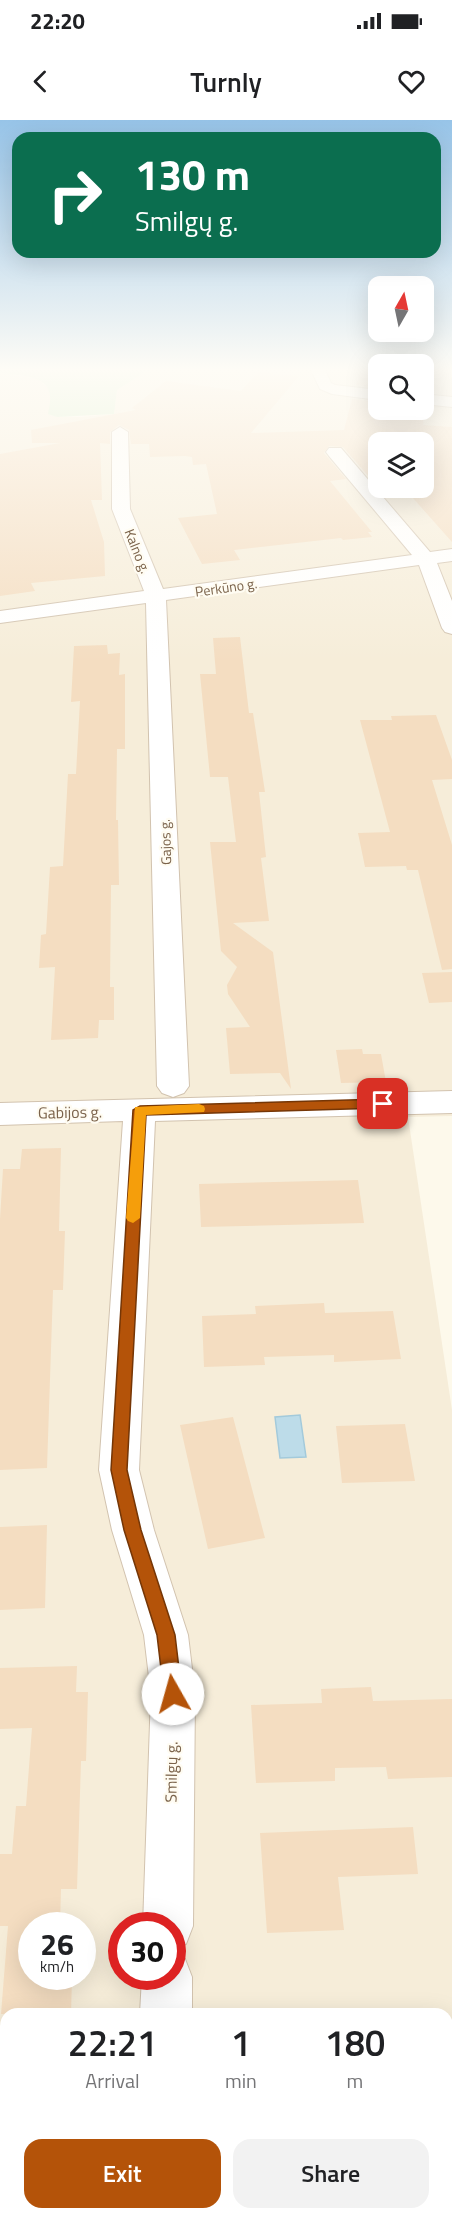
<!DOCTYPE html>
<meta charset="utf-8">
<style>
body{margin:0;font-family:"Titillium Web",sans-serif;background:#f2f2f2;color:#202124;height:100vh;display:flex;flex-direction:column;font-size:22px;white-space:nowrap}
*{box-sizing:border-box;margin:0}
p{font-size:20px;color:#757577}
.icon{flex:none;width:33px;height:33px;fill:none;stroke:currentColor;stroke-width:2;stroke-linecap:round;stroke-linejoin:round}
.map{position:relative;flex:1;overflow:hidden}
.details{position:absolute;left:0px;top:1888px;width:453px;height:212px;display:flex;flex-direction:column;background:#fff;border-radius:18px 18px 0 0;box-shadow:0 6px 24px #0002}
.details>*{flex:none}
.hud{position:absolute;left:12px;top:12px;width:429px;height:126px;border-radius:18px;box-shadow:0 6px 24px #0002;background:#0b6e4f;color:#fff;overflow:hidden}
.needle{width:39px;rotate:9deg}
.tools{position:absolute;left:368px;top:156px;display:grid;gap:12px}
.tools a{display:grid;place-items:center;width:66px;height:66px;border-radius:12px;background:#fff;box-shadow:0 6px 24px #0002;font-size:30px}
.speed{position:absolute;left:18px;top:1792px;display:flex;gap:12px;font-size:30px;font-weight:700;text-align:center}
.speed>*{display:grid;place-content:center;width:78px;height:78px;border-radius:50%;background:#fff;box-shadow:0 6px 24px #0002;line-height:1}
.speed small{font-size:15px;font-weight:400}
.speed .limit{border:9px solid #d22;background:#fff;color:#111}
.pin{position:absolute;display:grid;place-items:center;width:51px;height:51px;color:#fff;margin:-26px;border-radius:12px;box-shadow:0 3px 9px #0006}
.me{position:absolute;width:66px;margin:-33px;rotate:353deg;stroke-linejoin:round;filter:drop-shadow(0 0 4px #0008)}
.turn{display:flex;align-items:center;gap:21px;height:126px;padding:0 24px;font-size:27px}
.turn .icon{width:78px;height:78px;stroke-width:2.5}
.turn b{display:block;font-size:42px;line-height:51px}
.eta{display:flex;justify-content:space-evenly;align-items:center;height:102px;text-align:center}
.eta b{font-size:36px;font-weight:600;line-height:42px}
.cta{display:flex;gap:12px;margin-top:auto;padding:12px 24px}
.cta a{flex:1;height:69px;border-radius:18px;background:#b45309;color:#fff;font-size:24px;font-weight:600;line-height:69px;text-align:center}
.cta a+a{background:#f2f2f2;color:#202124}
.status{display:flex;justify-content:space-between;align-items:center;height:42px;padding:0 30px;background:#fff;direction:ltr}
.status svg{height:16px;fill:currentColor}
header{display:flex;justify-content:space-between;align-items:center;height:78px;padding:0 24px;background:#fff;font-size:27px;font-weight:600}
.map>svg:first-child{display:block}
</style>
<div class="status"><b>22:20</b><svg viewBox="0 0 49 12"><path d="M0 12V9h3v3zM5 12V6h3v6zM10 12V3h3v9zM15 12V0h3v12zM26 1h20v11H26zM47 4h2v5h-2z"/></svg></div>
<header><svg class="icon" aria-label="back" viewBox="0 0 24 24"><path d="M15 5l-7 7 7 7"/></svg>Turnly<svg class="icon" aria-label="heart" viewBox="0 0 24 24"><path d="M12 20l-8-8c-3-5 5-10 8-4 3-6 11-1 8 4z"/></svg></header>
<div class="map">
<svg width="452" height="2099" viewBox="0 0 452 2099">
<rect width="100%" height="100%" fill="#fdf9eb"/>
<!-- residential -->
<path fill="#f6edd9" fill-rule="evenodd" d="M 151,248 L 378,248 L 378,290 L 423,290 L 423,248 L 452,248 L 452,996 L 408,997 L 452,1290 L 452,2099 L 0,2099 L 0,253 L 38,259 L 50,270 L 52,279 L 49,294 L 57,297 L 80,297 L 114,294 L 117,270 ZM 378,322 L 423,322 L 423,368 L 378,368 ZM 32,1806 L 82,1806 L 82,1857 L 32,1857 ZM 122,1806 L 172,1806 L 172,1857 L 122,1857 ZM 6,1894 L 447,1894 L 447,2094 L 6,2094 Z"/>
<!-- green -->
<path fill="#d1edc7" d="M 0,248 L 151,248 L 117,270 L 114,294 L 57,297 L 48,294 C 59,255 30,257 0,253 Z"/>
<!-- water -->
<path fill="#bddce9" stroke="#a3cadb" stroke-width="1.5" d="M 300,1295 L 306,1337 L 280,1338 L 275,1297 Z"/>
<!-- building -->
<path fill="#f4ddc1" d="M 361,249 L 378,251 L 378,268 L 356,265 Z
M 258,252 L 299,256 L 251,313 L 344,310 L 352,279 L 378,282 L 378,290 L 425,291 L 423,305 L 452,307 L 452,422 L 404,368 L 423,368 L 423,322 L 378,322 L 378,356 L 369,357 L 343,327 L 329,326 L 324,333 L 346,359 L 330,361 L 372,412 L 368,412 L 372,417 L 343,420 L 341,418 L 234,430 L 240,440 L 202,444 L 178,398 L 217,394 L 206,344 L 193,345 L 192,337 L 185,336 L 150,337 L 149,324 L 131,324 L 129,310 L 119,305 L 110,312 L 110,324 L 100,323 L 102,380 L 91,380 L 104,422 L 105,456 L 31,463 L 35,471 L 0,476 L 0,334 L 60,323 L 32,323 L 31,310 L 136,290 L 132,288 L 166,261 L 241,271 Z
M 240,517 L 249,593 L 253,593 L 265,672 L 259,672 L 266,737 L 261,738 L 269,801 L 233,803 L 273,832 L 291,969 L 280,953 L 230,954 L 226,908 L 250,907 L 228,874 L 227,865 L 237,847 L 221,831 L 210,722 L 236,722 L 228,657 L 210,657 L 200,554 L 216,554 L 213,518 Z
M 107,525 L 108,534 L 120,533 L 119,555 L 125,554 L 125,629 L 117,629 L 116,700 L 118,700 L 119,765 L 111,765 L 110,867 L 114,867 L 114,900 L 99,900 L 98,918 L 51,920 L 55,847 L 39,848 L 41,815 L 46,814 L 50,747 L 63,746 L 68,654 L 76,654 L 80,581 L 71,582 L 74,526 Z
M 436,595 L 452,640 L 452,659 L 432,660 L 452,725 L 452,849 L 442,850 L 418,750 L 407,750 L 406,746 L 365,747 L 358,713 L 390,712 L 360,600 L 392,600 L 391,596 Z
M 452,852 L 452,882 L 429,883 L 422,853 Z
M 362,929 L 363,934 L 381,934 L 386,962 L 341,963 L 336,930 Z
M 61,1028 L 59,1111 L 65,1111 L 63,1170 L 53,1170 L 47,1348 L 0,1350 L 0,1099 L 3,1049 L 20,1049 L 22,1029 Z
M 358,1060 L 364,1103 L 201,1107 L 199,1064 Z
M 324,1183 L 325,1193 L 393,1191 L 401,1239 L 334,1242 L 334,1235 L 264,1237 L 265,1245 L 204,1247 L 202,1196 L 256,1194 L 255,1186 Z
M 233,1297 L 265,1418 L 208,1429 L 180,1305 Z
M 405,1304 L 415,1361 L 342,1363 L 336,1306 Z
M 47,1405 L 45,1488 L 0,1490 L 0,1407 Z
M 77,1546 L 76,1572 L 88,1572 L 86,1641 L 81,1641 L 77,1769 L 61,1769 L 60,1805 L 32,1805 L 32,1857 L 72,1857 L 71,1894 L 1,1894 L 8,1806 L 0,1806 L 0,1734 L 12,1734 L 16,1686 L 26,1686 L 32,1608 L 0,1609 L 0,1548 Z
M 371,1567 L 373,1581 L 452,1579 L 452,1657 L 388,1659 L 386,1647 L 335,1648 L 335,1661 L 256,1663 L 251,1585 L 322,1583 L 321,1569 Z
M 413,1707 L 418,1754 L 338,1757 L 344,1810 L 267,1813 L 260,1713 Z"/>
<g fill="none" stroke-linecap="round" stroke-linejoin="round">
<!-- minor casing -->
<g stroke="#d2c3af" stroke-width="2">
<path id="minor" d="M 310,248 L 324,248 L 331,263 L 335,265 L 378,270 L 378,280 L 332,274 L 320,269 Z
M 423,274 L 452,277 L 452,287 L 423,284 Z
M 120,307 L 128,312 L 130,389 L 163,469 L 412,435 L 329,336 L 326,332 L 329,328 L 341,328 L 430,432 L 452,429 L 452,441 L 437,443 L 452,481 L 452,514 L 445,512 L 442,508 L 419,445 L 166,480 L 189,966 L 184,973 L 173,977 L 162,973 L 157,966 L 146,483 L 0,503 L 0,491 L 144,471 L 112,389 L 112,312 Z
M 452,971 L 452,993 L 155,1001 L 139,1350 L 154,1410 L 188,1515 L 195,1574 L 193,1806 L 186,1824 L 172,1829 L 172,1806 L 143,1806 L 151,1574 L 144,1515 L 112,1410 L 99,1350 L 123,1001 L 0,1005 L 0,983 Z
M 172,1834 L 185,1839 L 192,1857 L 192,1894 L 140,1894 L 142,1857 L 172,1857 Z
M 134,2094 L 190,2094 L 190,2099 L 134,2099 Z"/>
</g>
<!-- minor -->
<use href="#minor" fill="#fff" fill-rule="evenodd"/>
</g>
<!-- sky -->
<linearGradient id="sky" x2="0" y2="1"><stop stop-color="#97c4e8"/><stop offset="0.46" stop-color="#fefcf6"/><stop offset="1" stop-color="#fefcf6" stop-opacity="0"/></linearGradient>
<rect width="452" height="542" fill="url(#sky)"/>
<!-- route -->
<path fill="#b45309" stroke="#753606" stroke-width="1.5" d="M 383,979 L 389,984 L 383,988 L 146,995 L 127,1350 L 141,1410 L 175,1515 L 182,1574 L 179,1580 L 173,1583 L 166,1580 L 164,1574 L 157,1515 L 124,1410 L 111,1350 L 133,990 L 140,986 Z"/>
<!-- slow -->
<path fill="#f59e0b" d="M 199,984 L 204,986 L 205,989 L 204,992 L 146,995 L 140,1098 L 133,1103 L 128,1101 L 126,1098 L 135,987 Z"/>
<g text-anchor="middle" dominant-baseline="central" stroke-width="4.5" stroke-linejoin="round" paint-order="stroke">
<!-- far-street labels -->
<g font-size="14" fill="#7b634b" stroke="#fffcf2">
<text transform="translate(138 431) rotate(68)">Kalno g.</text>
<text transform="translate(226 467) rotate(-8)">Perkūno g.</text>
<text transform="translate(165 722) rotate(-92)">Gajos g.</text>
</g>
<!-- street labels -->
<g font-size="16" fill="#7b634b" stroke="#fffcf2">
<text transform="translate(70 992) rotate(-1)">Gabijos g.</text>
<text transform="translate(171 1652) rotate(-89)">Smilgų g.</text>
</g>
</g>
</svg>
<div class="tools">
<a><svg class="needle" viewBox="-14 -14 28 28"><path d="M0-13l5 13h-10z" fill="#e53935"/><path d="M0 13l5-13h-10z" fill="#757577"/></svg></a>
<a><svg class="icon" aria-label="search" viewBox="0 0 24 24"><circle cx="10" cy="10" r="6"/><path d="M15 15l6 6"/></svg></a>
<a><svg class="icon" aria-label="layers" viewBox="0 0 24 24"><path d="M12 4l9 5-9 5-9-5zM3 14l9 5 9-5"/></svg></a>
</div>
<div class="speed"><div>26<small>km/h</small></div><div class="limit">30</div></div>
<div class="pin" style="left:383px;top:984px;background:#d93025"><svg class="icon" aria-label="arrive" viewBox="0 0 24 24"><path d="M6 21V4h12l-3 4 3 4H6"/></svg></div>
<svg class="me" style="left:173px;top:1574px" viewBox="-20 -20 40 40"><circle r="19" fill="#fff"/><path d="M0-13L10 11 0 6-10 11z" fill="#b45309"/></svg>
<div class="hud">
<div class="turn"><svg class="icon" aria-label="right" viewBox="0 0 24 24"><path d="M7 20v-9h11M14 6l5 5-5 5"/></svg><div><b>130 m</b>Smilgų g.</div></div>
</div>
<section class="details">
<div class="eta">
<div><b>22:21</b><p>Arrival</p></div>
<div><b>1</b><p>min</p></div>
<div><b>180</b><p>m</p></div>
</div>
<div class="cta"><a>Exit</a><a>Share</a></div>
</section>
</div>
